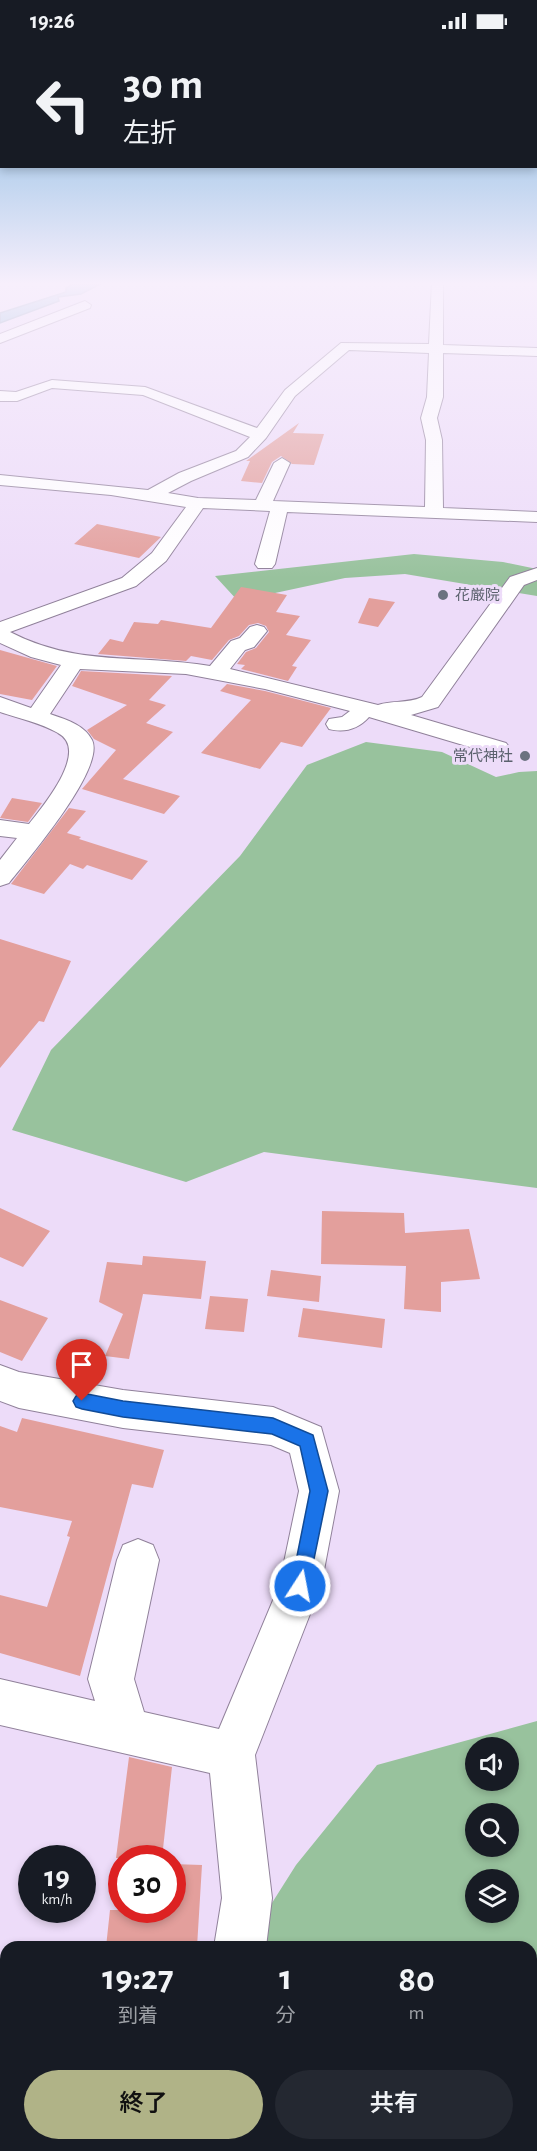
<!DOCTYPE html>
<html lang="ja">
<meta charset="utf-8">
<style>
body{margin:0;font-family:"Alegreya Sans","Noto Sans JP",sans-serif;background:#242831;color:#f1f3f6;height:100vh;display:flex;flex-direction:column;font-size:22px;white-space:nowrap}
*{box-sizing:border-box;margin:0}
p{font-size:20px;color:#9ea1a6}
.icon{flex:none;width:33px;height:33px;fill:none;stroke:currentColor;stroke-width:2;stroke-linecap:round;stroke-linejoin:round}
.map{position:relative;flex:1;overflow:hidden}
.drawer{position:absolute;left:0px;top:1899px;width:537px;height:210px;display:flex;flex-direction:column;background:#171b24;border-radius:18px 18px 0 0;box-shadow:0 3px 9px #0003}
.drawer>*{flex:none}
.hud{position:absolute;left:0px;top:0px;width:537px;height:126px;box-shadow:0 3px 9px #0003;background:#171b24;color:#f1f3f6;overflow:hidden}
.fabs{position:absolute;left:465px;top:1695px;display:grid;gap:12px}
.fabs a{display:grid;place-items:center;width:54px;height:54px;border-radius:50%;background:#171b24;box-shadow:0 3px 9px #0003;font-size:30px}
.speed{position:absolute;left:18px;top:1803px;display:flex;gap:12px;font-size:30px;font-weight:700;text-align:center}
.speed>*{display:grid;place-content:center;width:78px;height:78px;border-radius:50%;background:#171b24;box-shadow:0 3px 9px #0003;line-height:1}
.speed small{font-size:15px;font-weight:400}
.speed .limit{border:9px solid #d22;background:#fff;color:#111}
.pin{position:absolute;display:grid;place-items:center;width:51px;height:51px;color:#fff;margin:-62px -26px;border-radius:50% 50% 50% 0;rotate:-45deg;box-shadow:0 0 6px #0007}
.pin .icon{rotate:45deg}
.me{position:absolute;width:66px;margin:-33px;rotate:11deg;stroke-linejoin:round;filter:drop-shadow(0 0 4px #0008)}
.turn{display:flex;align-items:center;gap:21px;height:126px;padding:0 24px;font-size:27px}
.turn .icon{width:78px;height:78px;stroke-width:2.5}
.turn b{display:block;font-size:42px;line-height:51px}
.eta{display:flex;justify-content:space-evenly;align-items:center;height:102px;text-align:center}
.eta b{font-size:36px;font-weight:600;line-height:42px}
.button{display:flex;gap:12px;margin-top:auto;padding:12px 24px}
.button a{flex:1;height:69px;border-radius:36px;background:#b0b387;color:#111;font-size:24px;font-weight:600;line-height:69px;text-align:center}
.button a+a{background:#242831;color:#f1f3f6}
.status{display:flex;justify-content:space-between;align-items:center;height:42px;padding:0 30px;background:#171b24;direction:ltr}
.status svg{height:16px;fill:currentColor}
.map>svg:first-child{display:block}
</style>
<div class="status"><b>19:26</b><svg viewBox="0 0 49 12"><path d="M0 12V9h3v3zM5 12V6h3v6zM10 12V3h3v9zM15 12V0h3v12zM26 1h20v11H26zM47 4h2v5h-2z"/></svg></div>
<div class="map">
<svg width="537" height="2109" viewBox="0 0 537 2109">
<rect width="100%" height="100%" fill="#eddcf9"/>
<!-- green -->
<path fill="#98c29d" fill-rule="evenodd" d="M 414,512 L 503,520 L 537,527 L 537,554 L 405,532 L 345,536 L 238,559 L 215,534 Z
M 366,700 L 442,710 L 496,735 L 519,730 L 537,729 L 537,1146 L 264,1110 L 186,1140 L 12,1088 L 51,1008 L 240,814 L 307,723 Z
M 537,1679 L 537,2004 L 531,2011 L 531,1905 L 261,1905 L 265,1872 L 296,1823 L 377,1723 ZM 476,1706 L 508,1706 L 508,1738 L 476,1738 ZM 476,1772 L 508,1772 L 508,1804 L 476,1804 ZM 476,1838 L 508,1838 L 508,1870 L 476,1870 Z
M 260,2103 L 447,2103 L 442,2109 L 264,2109 Z"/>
<!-- water -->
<path fill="#6fafd0" stroke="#5d88a2" stroke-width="1.5" d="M 77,240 L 104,240 L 81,252 L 58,255 L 59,259 L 0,281 L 0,271 L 66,250 L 66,246 Z"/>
<!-- building -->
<path fill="#e39f9c" d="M 299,381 L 293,391 L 324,392 L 314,423 L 292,422 L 281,414 L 272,420 L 262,441 L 241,439 L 250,419 L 246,419 Z
M 97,482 L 161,495 L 139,516 L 74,502 Z
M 241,545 L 287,553 L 276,570 L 300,574 L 286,593 L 311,598 L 292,624 L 297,625 L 288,639 L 241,627 L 245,623 L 237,622 L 246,610 L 256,606 L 269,590 L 266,584 L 258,581 L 249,583 L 239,594 L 229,598 L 212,618 L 191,614 L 186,619 L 98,612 L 110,597 L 123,600 L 134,580 L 158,582 L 161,578 L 211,586 Z
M 369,556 L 395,560 L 378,585 L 358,581 Z
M 0,608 L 57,624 L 32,658 L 0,652 Z
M 81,629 L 172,634 L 149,658 L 166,663 L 146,681 L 173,690 L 123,737 L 180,754 L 164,772 L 82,747 L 116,708 L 94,697 L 87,688 L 127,663 L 72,644 Z
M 227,642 L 265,649 L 331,666 L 302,705 L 281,700 L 260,727 L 201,711 L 251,658 L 220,649 Z
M 12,756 L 42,761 L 28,780 L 0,776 Z
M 69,766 L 86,769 L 67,791 L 81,795 L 79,797 L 148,819 L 132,838 L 87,823 L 83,827 L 70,822 L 44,852 L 11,842 Z
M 0,897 L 71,919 L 44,980 L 39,979 L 0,1026 Z
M 0,1166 L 50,1189 L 23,1225 L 0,1215 Z
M 322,1169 L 404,1171 L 405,1191 L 469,1187 L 480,1237 L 441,1240 L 441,1270 L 404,1267 L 406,1224 L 321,1222 Z
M 143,1214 L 206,1219 L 201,1257 L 143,1252 L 129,1317 L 105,1314 L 123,1272 L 99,1260 L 107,1220 L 142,1223 Z
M 271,1228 L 321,1234 L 319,1260 L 267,1254 Z
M 210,1254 L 248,1257 L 244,1290 L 205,1287 Z
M 0,1258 L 48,1276 L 22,1319 L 0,1310 Z
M 303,1266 L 385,1277 L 382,1306 L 298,1295 Z
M 22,1376 L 164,1408 L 153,1446 L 132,1442 L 80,1634 L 0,1611 L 0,1553 L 47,1565 L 70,1495 L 67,1494 L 72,1479 L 0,1465 L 0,1384 L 17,1390 Z
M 129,1715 L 172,1725 L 162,1816 L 116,1816 Z
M 172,1822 L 202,1823 L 197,1905 L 106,1905 L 110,1868 L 172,1868 Z"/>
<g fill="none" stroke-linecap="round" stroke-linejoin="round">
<!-- street casing -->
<g stroke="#90819a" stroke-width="2">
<path id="street" d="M 432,240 L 443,242 L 443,303 L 537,306 L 537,314 L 443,311 L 443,355 L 437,376 L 442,398 L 443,466 L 537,470 L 537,480 L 287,470 L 275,522 L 272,526 L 258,526 L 255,522 L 270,469 L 203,466 L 166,519 L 136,544 L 10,590 C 77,625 139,612 210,624 L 231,599 L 240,596 L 250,585 L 257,583 L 264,585 L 267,589 L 254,605 L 245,608 L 230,627 L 378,663 C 392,658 407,662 422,655 L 510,535 L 537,526 L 537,538 L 524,543 L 438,665 L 411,673 L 506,701 L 510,706 L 506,711 L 498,713 L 490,711 L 369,675 C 358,687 345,691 329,687 L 326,682 L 329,677 L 342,675 L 350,669 L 265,647 L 186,632 L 80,627 L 50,672 C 64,677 84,682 92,698 C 106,726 28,817 9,841 L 0,844 L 0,818 L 17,796 L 0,794 L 0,778 L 29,782 C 44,763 90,708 58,691 C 41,681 18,676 0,670 L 0,655 L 31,666 L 61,623 L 31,615 L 0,601 L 0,580 L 122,536 L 152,511 L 186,465 L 111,453 L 0,443 L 0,433 L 148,448 L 179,431 L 236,409 L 250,395 L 143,353 L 52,346 L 17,359 L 0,359 L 0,349 L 16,350 L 52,338 L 145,345 L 257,386 L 285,348 L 341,301 L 429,302 ZM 349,308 L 429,311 L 427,355 L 421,376 L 426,398 L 425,465 L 273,459 L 290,421 L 282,416 L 274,421 L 256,458 L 198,456 L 168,451 L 191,439 L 248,415 L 266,396 L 295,354 Z
M 85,259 L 91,263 L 90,266 L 0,301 L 0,292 Z
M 0,1323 L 19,1330 L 123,1348 L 273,1365 L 321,1385 L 339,1449 L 321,1544 L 255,1713 L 272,1856 L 266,1905 L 214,1905 L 222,1856 L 210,1731 L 0,1683 L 0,1637 L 95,1659 L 88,1637 L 117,1518 L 123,1503 L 138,1497 L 153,1503 L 159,1518 L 134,1637 L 144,1670 L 219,1687 L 279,1544 L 299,1449 L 290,1411 L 271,1403 L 123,1386 L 19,1366 L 0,1359 Z
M 0,2028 L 6,2030 L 6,2084 L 0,2082 Z
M 531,2080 L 537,2082 L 537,2109 L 485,2109 L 487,2103 L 531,2103 Z
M 187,2103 L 243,2103 L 244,2109 L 188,2109 Z"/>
</g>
<!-- street -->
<use href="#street" fill="#fff" fill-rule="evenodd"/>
</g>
<!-- sky -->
<linearGradient id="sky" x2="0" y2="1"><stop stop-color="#77b2de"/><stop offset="0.45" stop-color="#f7effc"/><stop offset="1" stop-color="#f7effc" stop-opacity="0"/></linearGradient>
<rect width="537" height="536" fill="url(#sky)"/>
<!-- route -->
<path fill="#1a73e8" stroke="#114b97" stroke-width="1.5" d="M 82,1351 L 123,1359 L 273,1376 L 313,1393 L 328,1449 L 307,1551 L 300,1553 L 294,1551 L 291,1544 L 310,1449 L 300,1404 L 272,1392 L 123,1375 L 82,1367 L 76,1365 L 73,1359 L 76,1354 Z"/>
<!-- markers -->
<g fill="#6b7280" stroke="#eddcf9" stroke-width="2">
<circle cx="443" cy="553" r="6"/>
<circle cx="525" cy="714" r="6"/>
</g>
<g text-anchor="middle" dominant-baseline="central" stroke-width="6" stroke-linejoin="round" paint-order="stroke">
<!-- far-worship labels -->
<g font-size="15" fill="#5b616d" stroke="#eddcf9" text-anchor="start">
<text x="455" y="553">花厳院</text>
<text x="513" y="714" text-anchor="end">常代神社</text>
</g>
</g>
</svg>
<div class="fabs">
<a><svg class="icon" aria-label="sound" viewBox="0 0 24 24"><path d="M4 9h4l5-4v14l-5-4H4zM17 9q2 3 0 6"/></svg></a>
<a><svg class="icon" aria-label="search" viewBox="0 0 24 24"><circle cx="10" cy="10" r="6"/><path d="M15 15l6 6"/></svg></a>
<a><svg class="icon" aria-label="layers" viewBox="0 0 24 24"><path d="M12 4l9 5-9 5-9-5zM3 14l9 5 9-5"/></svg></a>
</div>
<div class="speed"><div>19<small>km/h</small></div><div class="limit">30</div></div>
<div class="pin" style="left:82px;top:1359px;background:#d93025"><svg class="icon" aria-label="arrive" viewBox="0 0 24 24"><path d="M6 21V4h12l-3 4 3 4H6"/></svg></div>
<svg class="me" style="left:300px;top:1544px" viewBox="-20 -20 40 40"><circle r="17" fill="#1a73e8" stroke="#fff" stroke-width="3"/><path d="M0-11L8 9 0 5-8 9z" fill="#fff"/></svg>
<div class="hud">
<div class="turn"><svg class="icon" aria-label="left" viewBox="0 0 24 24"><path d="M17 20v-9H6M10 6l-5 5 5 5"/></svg><div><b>30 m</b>左折</div></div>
</div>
<section class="drawer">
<div class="eta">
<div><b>19:27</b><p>到着</p></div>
<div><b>1</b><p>分</p></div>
<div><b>80</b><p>m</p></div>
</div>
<div class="button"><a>終了</a><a>共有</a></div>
</section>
</div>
